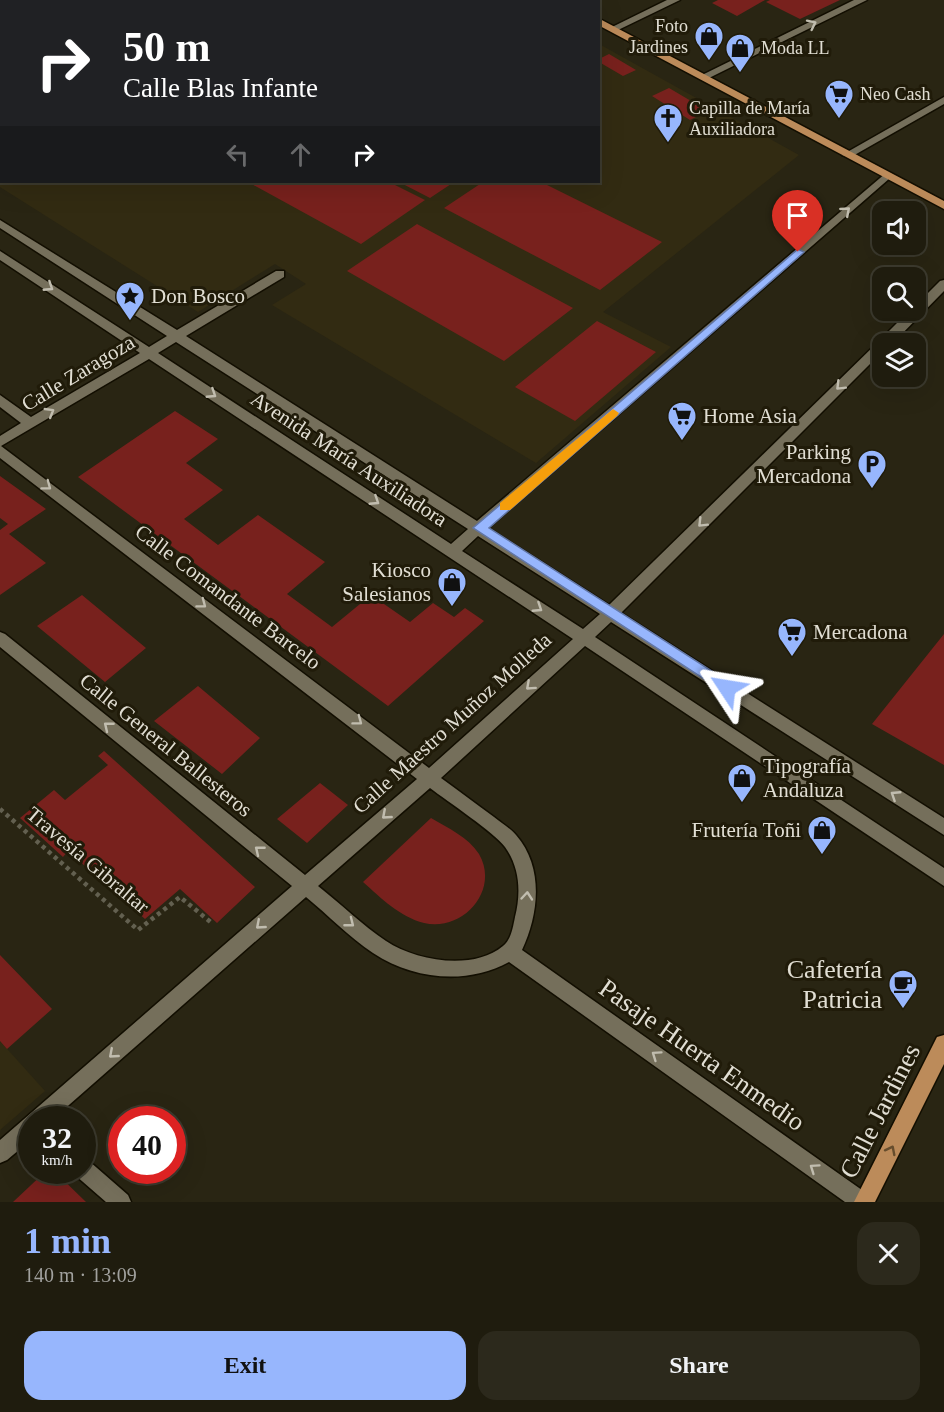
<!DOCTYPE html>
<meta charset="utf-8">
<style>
body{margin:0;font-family:Georgia,serif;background:#2c291c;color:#f1f3f6;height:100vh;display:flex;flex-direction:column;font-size:22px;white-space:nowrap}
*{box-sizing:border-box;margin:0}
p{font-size:20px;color:#a1a19e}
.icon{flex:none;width:33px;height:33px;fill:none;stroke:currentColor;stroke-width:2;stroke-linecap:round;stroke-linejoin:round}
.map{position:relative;height:1202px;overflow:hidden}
.sheet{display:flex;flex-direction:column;background:#1f1c0e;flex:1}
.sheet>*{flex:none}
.hud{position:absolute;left:0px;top:0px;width:600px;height:183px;box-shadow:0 6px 24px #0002,0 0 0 2px #3c3a2e;background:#202124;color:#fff;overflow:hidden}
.tools{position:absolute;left:872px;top:201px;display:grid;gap:12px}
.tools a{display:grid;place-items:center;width:54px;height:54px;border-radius:12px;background:#1f1c0e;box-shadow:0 6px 24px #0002,0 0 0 2px #3c3a2e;font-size:30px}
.speed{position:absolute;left:18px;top:1106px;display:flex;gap:12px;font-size:30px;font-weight:700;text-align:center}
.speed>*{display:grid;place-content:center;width:78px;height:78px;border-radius:50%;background:#1f1c0e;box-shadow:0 6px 24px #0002,0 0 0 2px #3c3a2e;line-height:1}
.speed small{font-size:15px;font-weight:400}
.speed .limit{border:9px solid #d22;background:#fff;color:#111}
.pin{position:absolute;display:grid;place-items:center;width:51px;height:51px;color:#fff;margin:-62px -26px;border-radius:50% 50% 50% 0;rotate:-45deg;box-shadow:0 0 6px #0007}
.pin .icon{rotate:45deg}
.me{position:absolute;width:66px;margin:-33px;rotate:303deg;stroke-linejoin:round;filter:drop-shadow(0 0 4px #0008)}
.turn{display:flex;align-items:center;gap:21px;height:126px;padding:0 24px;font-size:27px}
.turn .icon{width:78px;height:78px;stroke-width:2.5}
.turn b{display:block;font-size:42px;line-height:51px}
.lanes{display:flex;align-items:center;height:57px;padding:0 24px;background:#0003;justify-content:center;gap:30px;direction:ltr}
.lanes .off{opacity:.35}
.round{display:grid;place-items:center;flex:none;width:63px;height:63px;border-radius:18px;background:#2c291c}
.headline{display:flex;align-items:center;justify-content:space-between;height:102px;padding:0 24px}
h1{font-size:36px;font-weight:600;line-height:45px;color:#97b6fd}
.primary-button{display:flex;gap:12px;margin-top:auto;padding:12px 24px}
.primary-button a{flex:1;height:69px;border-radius:18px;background:#97b6fd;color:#111;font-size:24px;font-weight:600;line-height:69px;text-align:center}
.primary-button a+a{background:#2c291c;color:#f1f3f6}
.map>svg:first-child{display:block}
</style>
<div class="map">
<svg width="944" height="1202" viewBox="0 0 944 1202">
<rect width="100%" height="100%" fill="#292513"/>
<!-- built -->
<path fill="#322b12" d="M 24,0 L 518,0 L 521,1 L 21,2 Z
M 0,6 L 2,182 L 598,182 L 599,44 L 799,155 L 603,312 L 671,347 L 536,463 L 272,305 L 306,284 L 275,264 L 198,312 L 0,187 Z
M 0,1041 L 45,1091 L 0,1130 Z"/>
<!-- green -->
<path fill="#78211d" d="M 44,0 L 290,0 L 41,1 Z
M 718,0 C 735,0 749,0 765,0 L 737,16 L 712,3 Z
M 770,0 L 840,0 L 800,19 L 766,2 Z
M 609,54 L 636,70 L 623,76 L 599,62 L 599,59 Z
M 669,88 L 708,111 L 690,120 L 652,96 Z
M 248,182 L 389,182 L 425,200 L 361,244 Z
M 399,182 L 454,182 L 430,198 Z
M 483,182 L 541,182 L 662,242 L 600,290 L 444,208 Z
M 417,224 L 573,308 L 504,361 L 347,271 Z
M 597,321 L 656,352 L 575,421 L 515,387 Z
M 175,411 L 218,439 L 186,463 L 223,490 L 184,519 L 218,545 L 258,515 L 325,562 L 287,594 L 332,627 L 371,595 L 410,622 L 433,603 L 454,617 L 465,608 L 484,621 L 388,706 L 78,477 Z
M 0,476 L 46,509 L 9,534 L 46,563 L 0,595 L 0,530 L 8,524 L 0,518 Z
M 82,595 L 146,648 L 105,682 L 37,626 Z
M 944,634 L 944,765 L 872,724 Z
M 198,686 L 260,738 L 222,774 L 154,721 Z
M 104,751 L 255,887 L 217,923 L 180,889 L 145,919 L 68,851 L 63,857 L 20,818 L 54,790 L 65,800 L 108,765 L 98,756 Z
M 320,783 L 348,805 L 307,843 L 277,819 Z
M 431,818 C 448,828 468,837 479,854 C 500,890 463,932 424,923 C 400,917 381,898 363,882 Z
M 0,955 L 52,1009 L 7,1049 L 0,1041 Z
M 47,1170 L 53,1170 L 86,1202 L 13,1202 Z"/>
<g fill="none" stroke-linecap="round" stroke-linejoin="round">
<!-- minor casing -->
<g stroke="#120e01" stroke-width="3">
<path id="minor" d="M 667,0 L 680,0 L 616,31 L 608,29 Z
M 854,0 L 867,0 L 707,79 L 698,77 Z
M 944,97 L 944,104 L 851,157 L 842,155 Z
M 886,173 L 890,174 L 890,178 L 488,528 L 609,605 L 878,342 L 910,310 L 915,310 L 915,306 L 940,281 L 944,280 L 944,291 L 892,344 L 882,344 L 882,352 L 621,613 L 944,818 L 944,835 L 611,622 L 595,637 L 944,868 L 944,886 L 585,646 L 441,778 C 459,791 476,804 494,817 C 501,823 510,828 516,835 C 544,867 539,914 522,950 L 869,1195 L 872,1202 L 845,1202 L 509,962 C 467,985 414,980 373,953 C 349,937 328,915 306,897 L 53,1119 L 32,1119 L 32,1139 L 7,1160 L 0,1163 L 0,1140 L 292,886 L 0,647 L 0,632 L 5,634 L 305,875 L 417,779 L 0,458 L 0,436 L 21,423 L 0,407 L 0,395 L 31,417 L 140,353 L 0,260 L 0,251 L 149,347 L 167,336 L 0,228 L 0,220 L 177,330 L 276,271 L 284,271 L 284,277 L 186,336 L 477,521 ZM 176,342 L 468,529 L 451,544 L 158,353 ZM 149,359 L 573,639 L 429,768 L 1,446 ZM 478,536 L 600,614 L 583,629 L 462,551 ZM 430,788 C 448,802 494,832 505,847 C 520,868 521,893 515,917 C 513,927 511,940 503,946 C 473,971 416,961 386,941 C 362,925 341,904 318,886 Z
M 82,1158 L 89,1161 L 128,1195 L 131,1202 L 106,1202 L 75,1175 L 73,1170 L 82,1170 Z"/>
</g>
<!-- major casing -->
<g stroke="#120e01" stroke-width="3">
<path id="major" d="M 554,0 L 565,0 L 566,2 L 555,2 Z
M 598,18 L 944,201 L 944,209 L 598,25 Z
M 944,1035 L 944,1064 L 875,1202 L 854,1202 L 937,1037 Z"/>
</g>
<!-- path -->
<path stroke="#636050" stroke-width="4.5" stroke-dasharray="4 4" stroke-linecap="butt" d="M 0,809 L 138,930 L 180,897 L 213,924"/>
<!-- minor -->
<use href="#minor" fill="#756f5b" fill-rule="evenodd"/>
<!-- major -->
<use href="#major" fill="#bc8b5a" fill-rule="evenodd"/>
</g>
<!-- one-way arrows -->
<defs><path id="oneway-chevron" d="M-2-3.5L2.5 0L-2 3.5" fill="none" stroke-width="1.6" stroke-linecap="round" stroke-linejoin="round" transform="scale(1.5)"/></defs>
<g stroke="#c1bdaf">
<use href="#oneway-chevron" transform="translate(812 24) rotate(-26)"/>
<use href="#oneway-chevron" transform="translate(846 211) rotate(-41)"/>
<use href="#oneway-chevron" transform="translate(49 287) rotate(33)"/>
<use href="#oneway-chevron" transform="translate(840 386) rotate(135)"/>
<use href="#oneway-chevron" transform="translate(212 394) rotate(33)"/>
<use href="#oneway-chevron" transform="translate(50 412) rotate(-31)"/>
<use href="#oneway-chevron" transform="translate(47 486) rotate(37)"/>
<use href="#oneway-chevron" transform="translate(375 501) rotate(33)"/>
<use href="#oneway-chevron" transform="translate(702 523) rotate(135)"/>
<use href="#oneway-chevron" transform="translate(202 604) rotate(37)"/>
<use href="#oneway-chevron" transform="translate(538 608) rotate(33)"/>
<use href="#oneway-chevron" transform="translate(530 686) rotate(138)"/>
<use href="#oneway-chevron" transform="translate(358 721) rotate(37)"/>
<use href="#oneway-chevron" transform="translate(108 726) rotate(-141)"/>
<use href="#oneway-chevron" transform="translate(895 795) rotate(-147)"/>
<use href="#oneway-chevron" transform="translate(386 815) rotate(139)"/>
<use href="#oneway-chevron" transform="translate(259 850) rotate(-141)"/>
<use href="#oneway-chevron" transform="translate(527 896) rotate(-85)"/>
<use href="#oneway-chevron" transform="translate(350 923) rotate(38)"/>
<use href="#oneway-chevron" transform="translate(260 925) rotate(139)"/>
<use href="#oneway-chevron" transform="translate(113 1054) rotate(139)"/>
<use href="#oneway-chevron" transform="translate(656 1055) rotate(-145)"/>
<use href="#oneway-chevron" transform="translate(814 1168) rotate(-145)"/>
</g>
<use stroke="#664d2d" href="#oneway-chevron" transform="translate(891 1150) rotate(-63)"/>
<!-- route -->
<path fill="#97b6fd" stroke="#6276a4" stroke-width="1.5" d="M 798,249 L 804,252 L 802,254 L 489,528 L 732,684 L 734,688 L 727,694 L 473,528 Z"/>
<!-- slow -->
<path fill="#f59e0b" d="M 613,409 L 619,413 L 617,416 L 510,510 L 500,510 L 500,503 Z"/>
<!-- icons -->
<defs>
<g id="shop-pin" transform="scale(1.5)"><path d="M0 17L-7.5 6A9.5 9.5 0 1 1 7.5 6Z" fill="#97b6fd" stroke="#201b09"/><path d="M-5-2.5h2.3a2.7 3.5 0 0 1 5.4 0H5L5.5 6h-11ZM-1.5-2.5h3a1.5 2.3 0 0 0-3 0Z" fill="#111"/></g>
<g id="supermarket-pin" transform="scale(1.5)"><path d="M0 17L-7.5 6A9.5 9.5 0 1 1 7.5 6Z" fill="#97b6fd" stroke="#201b09"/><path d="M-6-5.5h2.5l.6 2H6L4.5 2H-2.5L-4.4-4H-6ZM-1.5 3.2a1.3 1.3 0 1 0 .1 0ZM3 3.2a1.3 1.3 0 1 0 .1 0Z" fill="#111"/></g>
<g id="church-pin" transform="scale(1.5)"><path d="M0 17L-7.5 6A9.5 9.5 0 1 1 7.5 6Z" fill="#97b6fd" stroke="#201b09"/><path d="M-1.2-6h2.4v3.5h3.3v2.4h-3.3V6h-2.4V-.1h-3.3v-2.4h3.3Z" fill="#111"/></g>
<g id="sight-pin" transform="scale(1.5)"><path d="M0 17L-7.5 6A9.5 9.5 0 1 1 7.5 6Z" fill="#97b6fd" stroke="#201b09"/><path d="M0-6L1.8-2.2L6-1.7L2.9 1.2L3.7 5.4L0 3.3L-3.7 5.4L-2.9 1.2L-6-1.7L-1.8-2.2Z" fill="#111"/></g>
<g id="parking-pin" transform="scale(1.5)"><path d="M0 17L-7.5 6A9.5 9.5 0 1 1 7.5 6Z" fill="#97b6fd" stroke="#201b09"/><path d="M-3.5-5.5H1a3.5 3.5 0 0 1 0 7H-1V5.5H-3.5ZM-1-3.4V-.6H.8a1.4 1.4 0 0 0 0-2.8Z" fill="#111"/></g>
<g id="cafe-pin" transform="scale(1.5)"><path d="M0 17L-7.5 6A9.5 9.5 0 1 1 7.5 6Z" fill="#97b6fd" stroke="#201b09"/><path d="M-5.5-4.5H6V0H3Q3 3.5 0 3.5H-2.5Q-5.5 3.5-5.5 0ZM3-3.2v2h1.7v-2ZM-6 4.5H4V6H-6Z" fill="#111"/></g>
</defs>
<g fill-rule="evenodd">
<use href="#shop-pin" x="709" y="36"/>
<use href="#shop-pin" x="740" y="48"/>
<use href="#supermarket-pin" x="839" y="94"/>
<use href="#church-pin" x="668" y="118"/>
<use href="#sight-pin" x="130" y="296"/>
<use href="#supermarket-pin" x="682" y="416"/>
<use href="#parking-pin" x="872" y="464"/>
<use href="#shop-pin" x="452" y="582"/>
<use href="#supermarket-pin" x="792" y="632"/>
<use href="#shop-pin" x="742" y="778"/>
<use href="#shop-pin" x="822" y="830"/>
<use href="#cafe-pin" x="903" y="984"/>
</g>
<g text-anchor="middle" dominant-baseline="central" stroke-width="6" stroke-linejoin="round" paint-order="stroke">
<!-- far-poi labels -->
<g font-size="18" fill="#e1ded3" stroke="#201b09" text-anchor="start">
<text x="688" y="26" text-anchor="end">Foto<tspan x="688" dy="21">Jardines</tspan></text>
<text x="761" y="48">Moda LL</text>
<text x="860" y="94">Neo Cash</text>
<text x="689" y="108">Capilla de María<tspan x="689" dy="21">Auxiliadora</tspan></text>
</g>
<!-- poi labels -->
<g font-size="21" fill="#e1ded3" stroke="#201b09" text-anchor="start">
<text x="151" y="296">Don Bosco</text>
<text x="703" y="416">Home Asia</text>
<text x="851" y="452" text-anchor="end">Parking<tspan x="851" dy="24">Mercadona</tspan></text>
<text x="431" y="570" text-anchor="end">Kiosco<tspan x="431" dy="24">Salesianos</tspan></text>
<text x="813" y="632">Mercadona</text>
<text x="763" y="766">Tipografía<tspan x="763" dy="24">Andaluza</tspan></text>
<text x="801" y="830" text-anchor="end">Frutería Toñi</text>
</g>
<!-- street labels -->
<g font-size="21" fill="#e1ded3" stroke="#201b09">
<text transform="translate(78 373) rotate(-31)">Calle Zaragoza</text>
<text transform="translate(349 459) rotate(33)">Avenida María Auxiliadora</text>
<text transform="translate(228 597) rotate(37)">Calle Comandante Barcelo</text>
<text transform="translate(452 723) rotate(-42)">Calle Maestro Muñoz Molleda</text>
<text transform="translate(166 745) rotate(39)">Calle General Ballesteros</text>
<text transform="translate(88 860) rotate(40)">Travesía Gibraltar</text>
</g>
<!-- near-poi labels -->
<g font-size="26" fill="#e1ded3" stroke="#201b09" text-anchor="end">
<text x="882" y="969">Cafetería<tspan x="882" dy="30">Patricia</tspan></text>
</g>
<!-- near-street labels -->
<g font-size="26" fill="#e1ded3" stroke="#201b09">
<text transform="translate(702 1055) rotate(35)">Pasaje Huerta Enmedio</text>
<text transform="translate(880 1111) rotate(-63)">Calle Jardines</text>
</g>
</g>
</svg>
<div class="tools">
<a><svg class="icon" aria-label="sound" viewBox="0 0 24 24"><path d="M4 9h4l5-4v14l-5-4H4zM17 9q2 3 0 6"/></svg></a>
<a><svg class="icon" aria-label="search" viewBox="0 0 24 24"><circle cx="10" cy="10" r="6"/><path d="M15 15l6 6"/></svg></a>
<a><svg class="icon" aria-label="layers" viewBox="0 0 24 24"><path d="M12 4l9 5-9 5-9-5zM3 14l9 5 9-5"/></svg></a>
</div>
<div class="speed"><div>32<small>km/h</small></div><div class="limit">40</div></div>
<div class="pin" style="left:798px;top:252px;background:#d93025"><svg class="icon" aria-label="arrive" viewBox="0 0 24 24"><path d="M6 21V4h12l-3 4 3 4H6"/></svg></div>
<svg class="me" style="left:727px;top:688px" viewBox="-20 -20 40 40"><path d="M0-17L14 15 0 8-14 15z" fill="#97b6fd" stroke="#fff" stroke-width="4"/></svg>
<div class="hud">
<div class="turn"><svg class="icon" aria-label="right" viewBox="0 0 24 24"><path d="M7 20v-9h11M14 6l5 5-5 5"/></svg><div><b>50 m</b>Calle Blas Infante</div></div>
<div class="lanes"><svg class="icon off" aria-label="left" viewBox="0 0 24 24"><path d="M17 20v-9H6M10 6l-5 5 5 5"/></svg><svg class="icon off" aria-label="ahead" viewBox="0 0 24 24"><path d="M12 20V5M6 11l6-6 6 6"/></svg><svg class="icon" aria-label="right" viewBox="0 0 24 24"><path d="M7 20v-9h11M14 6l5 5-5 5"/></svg></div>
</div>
</div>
<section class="sheet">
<div class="headline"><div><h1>1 min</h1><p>140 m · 13:09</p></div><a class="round"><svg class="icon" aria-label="close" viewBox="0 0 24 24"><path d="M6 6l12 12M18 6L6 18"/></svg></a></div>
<div class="primary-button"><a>Exit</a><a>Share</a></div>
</section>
